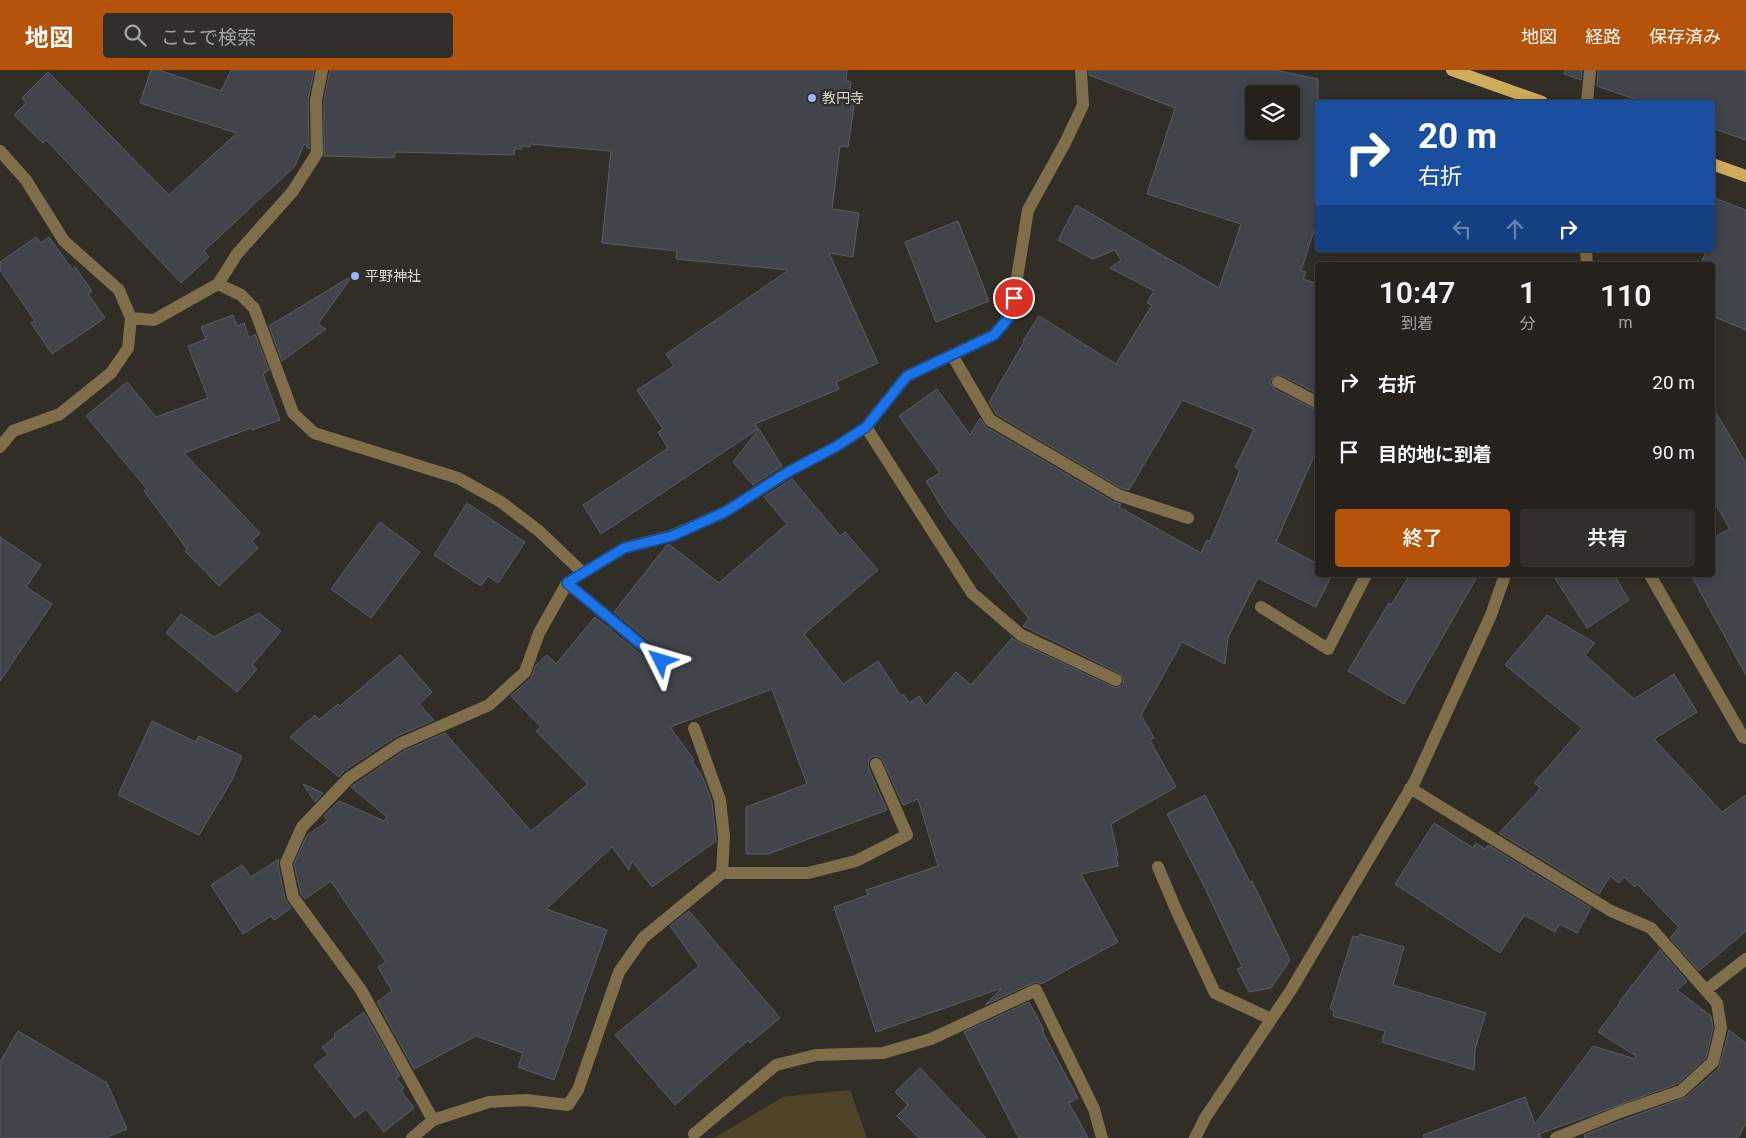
<!DOCTYPE html>
<html lang="ja">
<meta charset="utf-8">
<style>
body{margin:0;font-family:Roboto,"Noto Sans JP",sans-serif;background:#312f2b;color:#f1f3f6;height:100vh;display:flex;flex-direction:column;font-size:19px;white-space:nowrap}
*{box-sizing:border-box;margin:0}
p{font-size:16px;color:#a3a4a4}
.icon{flex:none;width:28px;height:28px;fill:none;stroke:currentColor;stroke-width:2;stroke-linecap:round;stroke-linejoin:round}
.map{position:relative;flex:1;overflow:hidden}
.sheet{position:absolute;left:1315px;top:192px;width:400px;height:315px;display:flex;flex-direction:column;background:#25221e;border-radius:5px;box-shadow:0 2px 12px #0003,0 0 0 1px #423f3c}
.sheet>*{flex:none}
.top-card{position:absolute;left:1315px;top:30px;width:400px;height:152px;border-radius:5px;box-shadow:0 2px 12px #0003,0 0 0 1px #423f3c;background:#1a4fa0;color:#fff;overflow:hidden}
.controls{position:absolute;left:1245px;top:15px;display:grid;gap:10px}
.controls a{display:grid;place-items:center;width:55px;height:55px;border-radius:5px;background:#25221e;box-shadow:0 2px 12px #0003,0 0 0 1px #423f3c;font-size:25px}
.pin{position:absolute;display:grid;place-items:center;width:42px;height:42px;color:#fff;margin:-21px;border:2px solid #fff;border-radius:50%;box-shadow:0 1px 5px #0007}
.me{position:absolute;width:55px;margin:-28px;rotate:310deg;stroke-linejoin:round;filter:drop-shadow(0 0 4px #0008)}
.turn{display:flex;align-items:center;gap:18px;height:105px;padding:0 20px;font-size:22px}
.turn .icon{width:65px;height:65px;stroke-width:2.5}
.turn b{display:block;font-size:35px;line-height:42px}
.lanes{display:flex;align-items:center;height:48px;padding:0 20px;background:#0003;justify-content:center;gap:25px;direction:ltr}
.lanes .off{opacity:.35}
.eta{display:flex;justify-content:space-evenly;align-items:center;height:85px;text-align:center}
.eta b{font-size:30px;font-weight:600;line-height:35px}
.cta{display:flex;gap:10px;margin-top:auto;padding:10px 20px}
.cta a{flex:1;height:58px;border-radius:5px;background:#b45309;color:#fff;font-size:20px;font-weight:600;line-height:58px;text-align:center}
.cta a+a{background:#312f2b;color:#f1f3f6}
ul{padding:0;list-style:none}
li{display:flex;align-items:center;gap:15px;height:70px;padding:0 20px}
li div{flex:1}
li b{display:block;font-size:19px}
li em{font-style:normal}
header{display:flex;align-items:center;gap:30px;box-sizing:border-box;height:70px;padding:0 25px;background:#b45309;color:#fff}
header strong{font-size:24px}
nav{display:flex;gap:28px;margin-inline-start:auto;font-size:18px}
.search{width:350px;height:45px;background:#312f2b;display:flex;align-items:center;gap:12px;box-sizing:border-box;padding:0 18px;border-radius:5px;color:#a3a4a4;font-size:19px}
.map>svg:first-child{display:block}
</style>
<header>
<strong>地図</strong>
<div class="search"><svg class="icon" aria-label="search" viewBox="0 0 24 24"><circle cx="10" cy="10" r="6"/><path d="M15 15l6 6"/></svg>ここで検索</div>
<nav><a>地図</a><a>経路</a><a>保存済み</a></nav>
</header>
<div class="map">
<svg width="1746" height="1068" viewBox="0 0 1746 1068">
<rect width="100%" height="100%" fill="#312e28"/>
<!-- green -->
<path fill="#504428" d="M 850,1020 L 867,1068 L 714,1068 L 783,1027 Z"/>
<!-- building -->
<path fill="#41444b" stroke="#5a5d64" fill-rule="evenodd" d="M 151,0 L 159,0 L 221,21 L 231,0 L 314,0 L 308,30 L 309,79 L 304,74 L 295,96 L 204,181 L 209,187 L 181,213 L 46,70 L 43,73 L 14,45 L 26,33 L 22,28 L 48,2 L 169,125 L 237,63 L 140,33 Z
M 330,0 L 847,0 L 846,11 L 851,12 L 850,22 L 856,23 L 848,77 L 840,76 L 832,139 L 859,143 L 853,187 L 829,183 L 878,293 L 836,312 L 839,319 L 755,354 L 758,359 L 601,464 L 583,435 L 668,378 L 658,362 L 663,359 L 637,320 L 674,296 L 666,284 L 789,200 L 676,189 L 677,181 L 602,173 L 611,81 L 530,74 L 530,77 L 522,76 L 522,79 L 515,79 L 514,85 L 395,82 L 394,88 L 324,86 L 324,31 Z
M 1089,0 L 1275,0 L 1318,9 L 1318,148 L 1301,201 L 1306,202 L 1303,209 L 1318,214 L 1318,324 L 1281,305 L 1274,305 L 1270,312 L 1274,319 L 1318,341 L 1318,377 L 1276,472 L 1318,494 L 1318,505 L 1332,505 L 1316,537 L 1258,508 L 1228,567 L 1225,594 L 1182,572 L 1141,645 L 1154,668 L 1150,670 L 1176,717 L 1111,754 L 1118,786 L 1116,786 L 1118,796 L 1081,804 L 1118,872 L 1041,914 L 1037,912 L 1033,913 L 985,935 L 1002,918 L 876,962 L 834,837 L 868,825 L 866,820 L 938,796 L 918,729 L 903,735 L 883,691 L 880,687 L 873,686 L 869,690 L 868,697 L 887,740 L 768,784 L 746,784 L 746,737 L 807,714 L 772,619 L 670,657 L 694,690 L 692,691 L 703,708 L 712,732 L 716,771 L 652,817 L 632,791 L 629,800 L 612,777 L 546,839 L 607,860 L 554,1010 L 518,997 L 523,983 L 476,966 L 414,999 L 377,932 L 392,921 L 378,897 L 386,892 L 331,811 L 305,829 L 301,824 L 294,794 L 307,765 L 328,751 L 324,746 L 339,731 L 384,751 L 387,747 L 351,717 L 404,681 L 445,663 L 531,761 L 588,714 L 536,661 L 541,657 L 511,626 L 531,608 L 536,595 L 547,585 L 556,594 L 595,547 L 656,597 L 660,599 L 667,597 L 669,592 L 666,585 L 614,542 L 667,475 L 670,475 L 719,513 L 787,454 L 764,427 L 792,409 L 840,466 L 845,462 L 878,500 L 804,564 L 843,614 L 878,591 L 901,626 L 903,624 L 909,633 L 919,626 L 926,636 L 956,602 L 971,615 L 1012,568 L 1018,572 L 1113,617 L 1117,618 L 1123,614 L 1124,609 L 1119,603 L 1023,556 L 1029,549 L 946,444 L 926,411 L 940,403 L 899,346 L 937,319 L 970,365 L 980,348 L 986,357 L 1114,432 L 1121,434 L 1119,437 L 1201,483 L 1207,470 L 1210,471 L 1240,400 L 1235,397 L 1254,359 L 1182,330 L 1129,420 L 1121,418 L 996,344 L 989,332 L 1024,272 L 1023,271 L 1039,246 L 1116,294 L 1152,235 L 1147,233 L 1154,221 L 1110,198 L 1121,190 L 1115,180 L 1093,189 L 1058,170 L 1076,135 L 1219,218 L 1241,154 L 1147,124 L 1175,38 L 1089,5 ZM 1254,24 L 1291,24 L 1291,61 L 1254,61 Z
M 1565,0 L 1582,0 L 1581,10 L 1564,4 Z
M 1598,0 L 1746,0 L 1746,70 L 1712,58 L 1712,32 L 1643,32 L 1597,16 Z
M 1712,127 L 1746,140 L 1746,260 L 1712,246 L 1712,195 L 1700,195 L 1707,180 L 1712,180 Z
M 958,151 L 989,231 L 936,252 L 905,172 Z
M 36,167 L 41,173 L 49,167 L 72,199 L 75,197 L 92,221 L 88,224 L 105,248 L 52,284 L 31,253 L 35,251 L 0,200 L 0,192 Z
M 353,205 L 318,254 L 326,259 L 282,291 L 269,256 Z
M 233,245 L 237,256 L 244,253 L 249,268 L 255,264 L 269,300 L 263,304 L 280,350 L 252,360 L 251,358 L 184,383 L 260,463 L 252,471 L 258,478 L 219,516 L 185,481 L 187,479 L 144,421 L 147,419 L 86,346 L 127,312 L 156,347 L 208,328 L 188,276 L 206,269 L 201,257 Z
M 1712,336 L 1746,393 L 1746,605 L 1691,505 L 1712,505 L 1712,468 L 1730,459 L 1712,428 Z
M 759,359 L 782,396 L 753,415 L 733,392 Z
M 467,433 L 525,472 L 498,513 L 488,506 L 481,516 L 434,485 Z
M 380,452 L 420,482 L 371,548 L 331,519 Z
M 0,467 L 41,495 L 26,517 L 52,534 L 0,611 Z
M 1410,505 L 1478,505 L 1404,634 L 1348,601 L 1389,533 L 1391,535 Z
M 1553,505 L 1614,505 L 1629,530 L 1587,558 Z
M 259,543 L 281,561 L 252,595 L 257,599 L 237,622 L 166,563 L 181,544 L 214,567 Z
M 1547,545 L 1595,573 L 1585,585 L 1634,629 L 1674,604 L 1697,642 L 1654,669 L 1722,742 L 1746,725 L 1746,861 L 1699,901 L 1670,868 L 1679,857 L 1637,814 L 1635,817 L 1624,807 L 1619,813 L 1610,806 L 1599,824 L 1499,763 L 1541,718 L 1534,713 L 1582,658 L 1505,595 Z
M 400,585 L 432,622 L 419,634 L 434,650 L 395,667 L 344,701 L 339,707 L 290,667 L 315,645 L 319,650 L 338,634 L 340,636 Z
M 152,651 L 196,672 L 199,666 L 242,686 L 232,710 L 199,765 L 118,725 Z
M 303,714 L 323,723 L 315,732 Z
M 1205,725 L 1250,812 L 1252,811 L 1290,890 L 1271,918 L 1249,922 L 1237,899 L 1242,897 L 1205,818 L 1167,744 Z
M 1434,753 L 1473,778 L 1476,773 L 1485,779 L 1488,775 L 1591,838 L 1577,863 L 1560,854 L 1555,862 L 1524,845 L 1500,883 L 1395,814 Z
M 279,789 L 278,795 L 285,829 L 291,838 L 274,850 L 271,846 L 243,864 L 211,815 L 242,795 L 251,807 Z
M 689,841 L 780,948 L 750,973 L 748,970 L 675,1035 L 615,965 L 699,896 L 670,856 Z
M 1360,864 L 1404,877 L 1393,915 L 1486,943 L 1475,979 L 1474,1000 L 1382,972 L 1385,961 L 1333,946 L 1334,941 L 1330,939 L 1353,866 L 1358,867 Z
M 1660,880 L 1687,911 L 1677,920 L 1711,946 L 1713,958 L 1706,988 L 1677,1014 L 1539,1064 L 1541,1068 L 1424,1068 L 1423,1065 L 1525,1027 L 1535,1054 L 1593,976 L 1635,989 L 1636,986 L 1598,962 L 1620,933 L 1619,932 Z
M 1029,932 L 1044,960 L 1042,961 L 1078,1028 L 1069,1033 L 1088,1068 L 1019,1068 L 964,962 Z
M 364,942 L 400,1006 L 396,1008 L 404,1018 L 401,1021 L 414,1038 L 384,1062 L 366,1039 L 355,1048 L 314,995 L 328,985 L 322,977 L 335,967 L 334,964 Z
M 1729,960 L 1746,973 L 1746,1053 L 1738,1068 L 1585,1068 L 1584,1065 L 1623,1050 L 1686,1027 L 1719,998 Z
M 18,961 L 107,1013 L 127,1059 L 105,1068 L 0,1068 L 0,992 Z
M 920,998 L 986,1068 L 919,1068 L 897,1046 L 908,1035 L 895,1022 Z"/>
<g fill="none" stroke-linecap="round" stroke-linejoin="round">
<!-- minor -->
<path stroke="#7f6e49" stroke-width="12" d="M 1587,32 L 1590,0
M 0,81 L 26,110 L 64,171 L 119,220 L 131,248 L 128,278 L 111,303 L 60,344 L 13,361 L 0,377
M 1586,180 L 1587,195
M 218,214 L 237,184 L 293,121 L 317,83 L 316,30 L 322,0
M 131,248 L 154,250 L 218,214 L 241,225 L 254,238 L 293,343 L 314,363 L 458,408 L 501,432 L 539,461 L 583,503
M 952,285 L 990,350 L 1118,425 L 1188,448
M 1278,312 L 1318,333
M 866,357 L 972,523 L 1021,565 L 1116,610
M 1650,505 L 1743,667 L 1746,668
M 567,513 L 661,591
M 1261,537 L 1328,579 L 1366,505
M 694,658 L 720,730 L 724,767 L 722,803
M 1410,718 L 1611,841 L 1651,858 L 1717,933 L 1721,958 L 1713,992 L 1681,1021 L 1620,1042 L 1556,1068
M 1158,797 L 1177,842 L 1215,923 L 1271,949
M 1706,920 L 1746,889
M 433,1050 L 361,920 L 293,827 L 286,793 L 302,757 L 349,708 L 400,674 L 489,635 L 525,602 L 539,563 L 567,513 L 624,478 L 671,466 L 725,442 L 788,402 L 837,376 L 866,357 L 907,306 L 994,265 L 1011,245 L 1028,140 L 1065,73 L 1083,35 L 1081,0
M 694,1064 L 776,995 L 816,985 L 883,983 L 931,969 L 1036,920 L 1094,1039 L 1102,1068
M 412,1068 L 433,1050 L 489,1032 L 526,1030 L 568,1035 L 578,1020 L 619,902 L 643,868 L 722,803 L 808,803 L 856,791 L 907,765 L 876,694
M 1195,1068 L 1205,1048 L 1291,920 L 1415,711 L 1491,545 L 1505,505"/>
<!-- major -->
<path stroke="#cfac5b" stroke-width="12" d="M 1452,0 L 1542,32
M 1712,94 L 1746,106"/>
</g>
<g fill="none" stroke-linecap="round" stroke-linejoin="round">
<!-- route casing -->
<g stroke="#114b97" stroke-width="12">
<path id="route" d="M 661,591 L 567,513 L 624,478 L 672,466 L 725,442 L 788,402 L 837,376 L 866,357 L 907,306 L 994,265 L 1011,245 L 1014,228"/>
</g>
<!-- route -->
<use href="#route" stroke="#1a73e8" stroke-width="9"/>
</g>
<!-- markers -->
<g fill="#96b6fd" stroke="#312e28" stroke-width="2">
<circle cx="812" cy="28" r="5"/>
<circle cx="355" cy="206" r="5"/>
</g>
<g text-anchor="middle" dominant-baseline="central" stroke-width="5" stroke-linejoin="round" paint-order="stroke">
<!-- poi labels -->
<g font-size="14" fill="#dcdad6" stroke="#312e28" text-anchor="start">
<text x="822" y="28">教円寺</text>
<text x="365" y="206">平野神社</text>
</g>
</g>
</svg>
<div class="controls">
<a><svg class="icon" aria-label="layers" viewBox="0 0 24 24"><path d="M12 4l9 5-9 5-9-5zM3 14l9 5 9-5"/></svg></a>
</div>
<div class="pin" style="left:1014px;top:228px;background:#d93025"><svg class="icon" aria-label="arrive" viewBox="0 0 24 24"><path d="M6 21V4h12l-3 4 3 4H6"/></svg></div>
<svg class="me" style="left:661px;top:591px" viewBox="-20 -20 40 40"><path d="M0-17L14 15 0 8-14 15z" fill="#1a73e8" stroke="#fff" stroke-width="4"/></svg>
<div class="top-card">
<div class="turn"><svg class="icon" aria-label="right" viewBox="0 0 24 24"><path d="M7 20v-9h11M14 6l5 5-5 5"/></svg><div><b>20 m</b>右折</div></div>
<div class="lanes"><svg class="icon off" aria-label="left" viewBox="0 0 24 24"><path d="M17 20v-9H6M10 6l-5 5 5 5"/></svg><svg class="icon off" aria-label="ahead" viewBox="0 0 24 24"><path d="M12 20V5M6 11l6-6 6 6"/></svg><svg class="icon" aria-label="right" viewBox="0 0 24 24"><path d="M7 20v-9h11M14 6l5 5-5 5"/></svg></div>
</div>
<section class="sheet">
<div class="eta">
<div><b>10:47</b><p>到着</p></div>
<div><b>1</b><p>分</p></div>
<div><b>110</b><p>m</p></div>
</div>
<ul>
<li><svg class="icon" aria-label="right" viewBox="0 0 24 24"><path d="M7 20v-9h11M14 6l5 5-5 5"/></svg><div><b>右折</b></div><em>20 m</em></li>
<li><svg class="icon" aria-label="arrive" viewBox="0 0 24 24"><path d="M6 21V4h12l-3 4 3 4H6"/></svg><div><b>目的地に到着</b></div><em>90 m</em></li>
</ul>
<div class="cta"><a>終了</a><a>共有</a></div>
</section>
</div>
